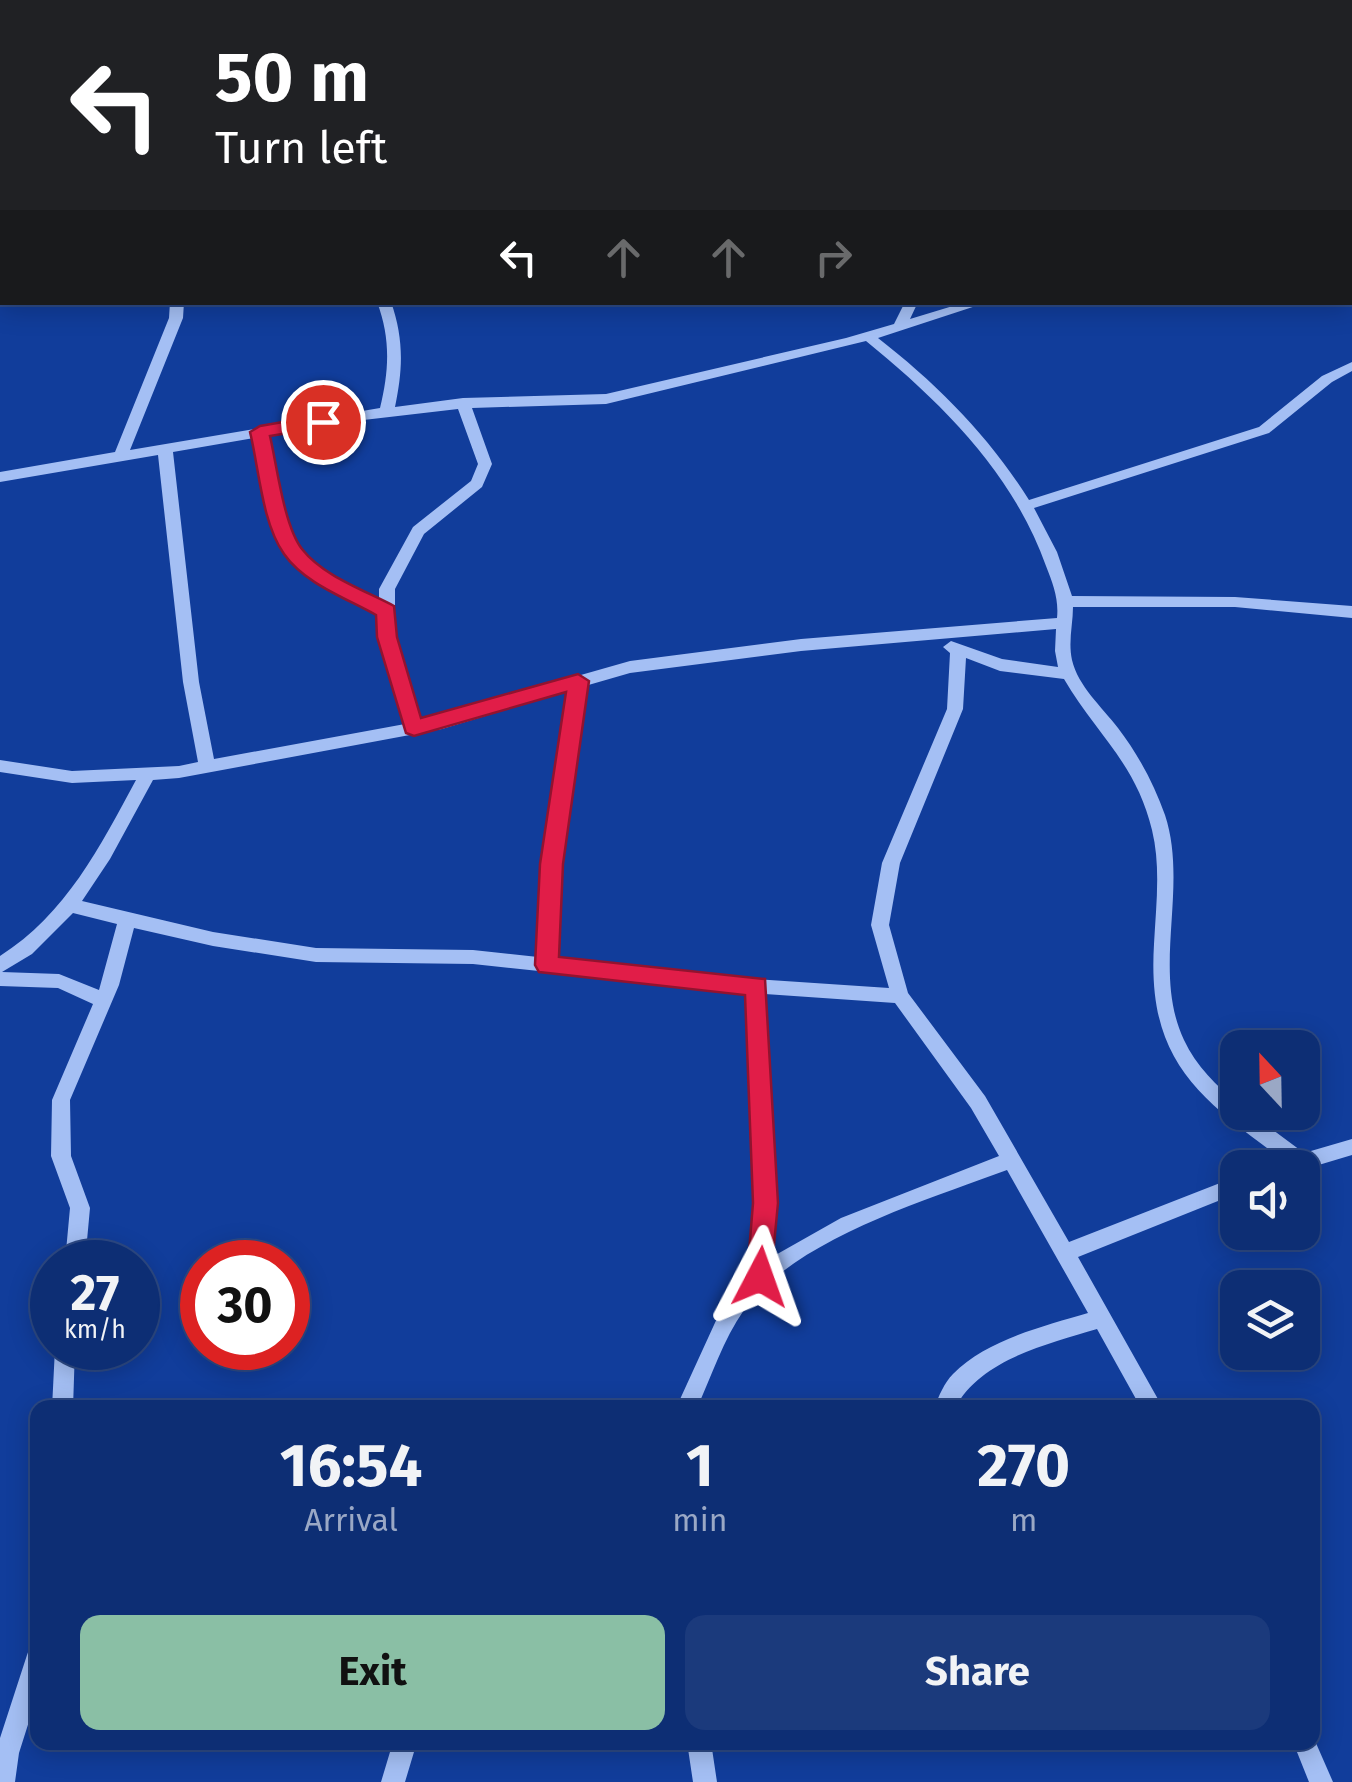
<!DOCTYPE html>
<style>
body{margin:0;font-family:"Fira Sans",sans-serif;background:#1b3a7c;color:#f1f3f6;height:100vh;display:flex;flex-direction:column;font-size:38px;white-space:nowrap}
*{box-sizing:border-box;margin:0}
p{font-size:32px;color:#9aa8c5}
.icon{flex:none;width:55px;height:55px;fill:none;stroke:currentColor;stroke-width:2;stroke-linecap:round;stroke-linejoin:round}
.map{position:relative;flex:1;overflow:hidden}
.panel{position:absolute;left:30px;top:1400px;width:1290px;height:350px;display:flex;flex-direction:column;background:#0d2e74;border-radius:20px;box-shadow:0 5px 25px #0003,0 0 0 2px #2d4a86}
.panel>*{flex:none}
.banner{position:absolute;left:0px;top:0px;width:1352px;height:305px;box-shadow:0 5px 25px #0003,0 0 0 2px #2d4a86;background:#202124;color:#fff;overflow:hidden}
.needle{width:65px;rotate:338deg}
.fabs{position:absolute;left:1220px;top:1030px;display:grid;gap:20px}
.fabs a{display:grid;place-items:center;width:100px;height:100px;border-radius:20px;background:#0d2e74;box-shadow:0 5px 25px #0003,0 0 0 2px #2d4a86;font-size:50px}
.speed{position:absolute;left:30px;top:1240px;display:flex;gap:20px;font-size:50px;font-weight:700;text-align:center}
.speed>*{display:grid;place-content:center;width:130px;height:130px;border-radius:50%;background:#0d2e74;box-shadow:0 5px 25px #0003,0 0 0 2px #2d4a86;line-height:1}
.speed small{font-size:25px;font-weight:400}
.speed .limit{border:15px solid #d22;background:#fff;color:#111}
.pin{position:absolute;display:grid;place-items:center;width:85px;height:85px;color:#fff;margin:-42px;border:5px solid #fff;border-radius:50%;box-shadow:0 2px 10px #0007}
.me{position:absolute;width:110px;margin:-55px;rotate:4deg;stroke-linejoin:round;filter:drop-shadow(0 0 8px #0008)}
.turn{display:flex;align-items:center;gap:35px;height:210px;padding:0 50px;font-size:45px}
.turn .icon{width:130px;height:130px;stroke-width:2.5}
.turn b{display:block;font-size:70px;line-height:85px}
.lanes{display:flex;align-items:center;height:95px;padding:0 50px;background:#0003;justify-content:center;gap:50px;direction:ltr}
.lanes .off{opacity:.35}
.eta{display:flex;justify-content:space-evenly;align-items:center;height:170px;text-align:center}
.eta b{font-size:60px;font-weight:700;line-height:70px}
.cta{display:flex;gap:20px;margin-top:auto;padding:20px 50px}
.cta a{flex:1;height:115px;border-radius:20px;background:#8abfa5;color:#111;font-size:40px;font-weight:700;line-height:115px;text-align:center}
.cta a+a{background:#1b3a7c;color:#f1f3f6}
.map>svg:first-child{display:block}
</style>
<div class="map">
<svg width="1352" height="1782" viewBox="0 0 1352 1782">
<rect width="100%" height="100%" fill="#113d9b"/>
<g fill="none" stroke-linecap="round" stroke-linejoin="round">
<!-- minor -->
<path fill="#a4bff4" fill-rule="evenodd" d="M 9,0 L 28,0 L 26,2 L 8,2 Z
M 327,0 L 339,0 L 339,2 L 328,2 Z
M 988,0 L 1000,0 L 1002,2 L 990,2 Z
M 1171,0 L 1183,0 L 1185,2 L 1173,2 Z
M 0,54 L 2,55 L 2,63 L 0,63 Z
M 0,127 L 2,127 L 2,135 L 0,135 Z
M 1350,269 L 1352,269 L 1352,279 L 1350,279 Z
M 170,302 L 184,302 L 183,318 L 130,450 L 380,408 C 389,371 391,339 377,302 L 391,302 C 404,339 403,369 395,407 L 463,398 L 606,394 L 846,338 L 894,324 L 905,302 L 918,302 L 910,319 L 966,302 L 988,302 L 878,338 C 937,384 989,436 1029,500 L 1259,427 L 1322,376 L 1352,362 L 1352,371 L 1332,382 L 1269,433 L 1034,508 L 1057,552 L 1072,596 L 1235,597 L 1352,606 L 1352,618 L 1235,607 L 1073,607 C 1073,624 1068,642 1072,660 C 1078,686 1102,707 1118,728 C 1138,754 1154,784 1165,815 C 1189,888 1151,970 1184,1040 C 1196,1066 1217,1086 1238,1104 L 1238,1112 L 1249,1112 L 1304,1153 L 1352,1139 L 1352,1155 L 1302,1170 L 1302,1168 L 1273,1168 L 1275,1162 L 1282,1159 C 1196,1096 1147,1059 1154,944 C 1156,906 1161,867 1152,830 C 1136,763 1096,734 1064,679 L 1000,671 L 966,658 L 963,709 L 900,863 L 889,925 L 908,993 L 985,1096 L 1069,1242 L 1238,1176 L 1238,1193 L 1078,1257 L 1163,1408 L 1141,1408 L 1097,1329 C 1048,1344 981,1359 955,1408 L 934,1408 C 939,1396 944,1383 953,1374 C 986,1340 1044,1326 1088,1313 L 1007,1170 C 927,1200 795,1239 744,1310 C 723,1340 712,1375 697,1408 L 676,1408 L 719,1314 L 751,1273 L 755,1203 L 747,993 L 473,964 L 316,962 L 213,946 L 134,928 L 119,985 L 70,1100 L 71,1156 L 90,1208 L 85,1262 L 65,1262 L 70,1208 L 51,1156 L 52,1100 L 93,1004 L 58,988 L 0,986 L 0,956 C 66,914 100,847 136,780 L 72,783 L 0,772 L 0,760 L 72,771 L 179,766 L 198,762 L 183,682 L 158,455 L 0,482 L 0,472 L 115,452 L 169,318 ZM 866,341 C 941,402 1013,473 1046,566 C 1053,584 1059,599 1057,618 L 801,639 L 630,661 L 420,721 L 395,637 L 395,589 L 424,534 L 482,487 L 492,464 L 472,408 L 606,404 ZM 458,409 L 478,464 L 471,481 L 413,527 L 379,589 L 379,601 C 284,555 285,535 268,436 L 355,421 ZM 254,438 C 273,550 276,563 379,614 L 379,637 L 405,724 L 214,759 L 199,682 L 173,452 ZM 1056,629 L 1055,651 L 1058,667 L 1002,659 L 951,641 L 943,647 L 950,653 L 947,709 L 882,863 L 871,925 L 889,988 L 696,975 L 556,959 L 560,864 L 585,686 L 630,673 L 801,651 ZM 568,691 L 542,864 L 538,957 L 473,950 L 316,948 L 213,932 L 82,901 L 110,859 L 153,780 L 179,778 L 442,729 ZM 73,913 L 117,924 L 99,990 L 59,974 L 2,972 L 32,954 ZM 765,994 L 895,1003 L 971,1108 L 999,1156 L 841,1218 L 772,1257 L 775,1203 Z
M 55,1348 L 75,1348 L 73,1408 L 52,1408 Z
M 38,1644 L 38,1693 L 19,1753 L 15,1782 L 0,1782 L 0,1738 L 27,1655 L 30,1647 Z
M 1312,1734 L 1333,1782 L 1309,1782 L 1293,1742 L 1312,1742 Z
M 393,1742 L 417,1742 L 405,1782 L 381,1782 Z
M 687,1742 L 711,1742 L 717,1782 L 693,1782 Z"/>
</g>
<!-- route -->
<path fill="#e11d48" stroke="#92132f" stroke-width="2.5" d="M 323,415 L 330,417 L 330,426 L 270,436 C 277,466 284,526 302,549 C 323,576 364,590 394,606 L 397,637 L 421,718 L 578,674 L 589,681 L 563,864 L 559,957 L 765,979 L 778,1203 L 770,1286 L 760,1289 L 751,1286 L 747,1277 L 753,1203 L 745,995 L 539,972 L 535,965 L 540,864 L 566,692 L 414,736 L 406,733 L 377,637 L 376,615 C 346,598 305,584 284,554 C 262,523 259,469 250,432 L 260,426 Z"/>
</svg>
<div class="fabs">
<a><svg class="needle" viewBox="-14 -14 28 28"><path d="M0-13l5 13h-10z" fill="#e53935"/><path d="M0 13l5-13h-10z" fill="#9aa8c5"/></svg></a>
<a><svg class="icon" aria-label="sound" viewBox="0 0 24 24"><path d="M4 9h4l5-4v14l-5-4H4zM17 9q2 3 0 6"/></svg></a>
<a><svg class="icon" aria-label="layers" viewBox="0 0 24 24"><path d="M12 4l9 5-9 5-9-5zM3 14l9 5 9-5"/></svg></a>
</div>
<div class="speed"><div>27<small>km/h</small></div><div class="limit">30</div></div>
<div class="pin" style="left:323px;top:422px;background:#d93025"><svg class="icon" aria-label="arrive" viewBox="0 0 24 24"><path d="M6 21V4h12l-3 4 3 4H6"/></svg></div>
<svg class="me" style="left:760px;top:1277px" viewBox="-20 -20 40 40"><path d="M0-17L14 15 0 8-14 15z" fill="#e11d48" stroke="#fff" stroke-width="4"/></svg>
<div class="banner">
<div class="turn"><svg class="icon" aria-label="left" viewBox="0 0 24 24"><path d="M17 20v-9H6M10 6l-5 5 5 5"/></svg><div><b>50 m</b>Turn left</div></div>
<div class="lanes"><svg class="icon" aria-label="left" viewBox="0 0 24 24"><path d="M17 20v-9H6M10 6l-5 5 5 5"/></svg><svg class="icon off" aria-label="ahead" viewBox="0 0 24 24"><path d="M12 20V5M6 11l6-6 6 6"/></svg><svg class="icon off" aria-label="ahead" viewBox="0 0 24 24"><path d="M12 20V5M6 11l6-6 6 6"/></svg><svg class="icon off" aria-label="right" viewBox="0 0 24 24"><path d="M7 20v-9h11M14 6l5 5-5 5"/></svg></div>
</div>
<section class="panel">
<div class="eta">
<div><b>16:54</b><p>Arrival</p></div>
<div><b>1</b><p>min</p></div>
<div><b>270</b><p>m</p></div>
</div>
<div class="cta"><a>Exit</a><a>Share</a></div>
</section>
</div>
